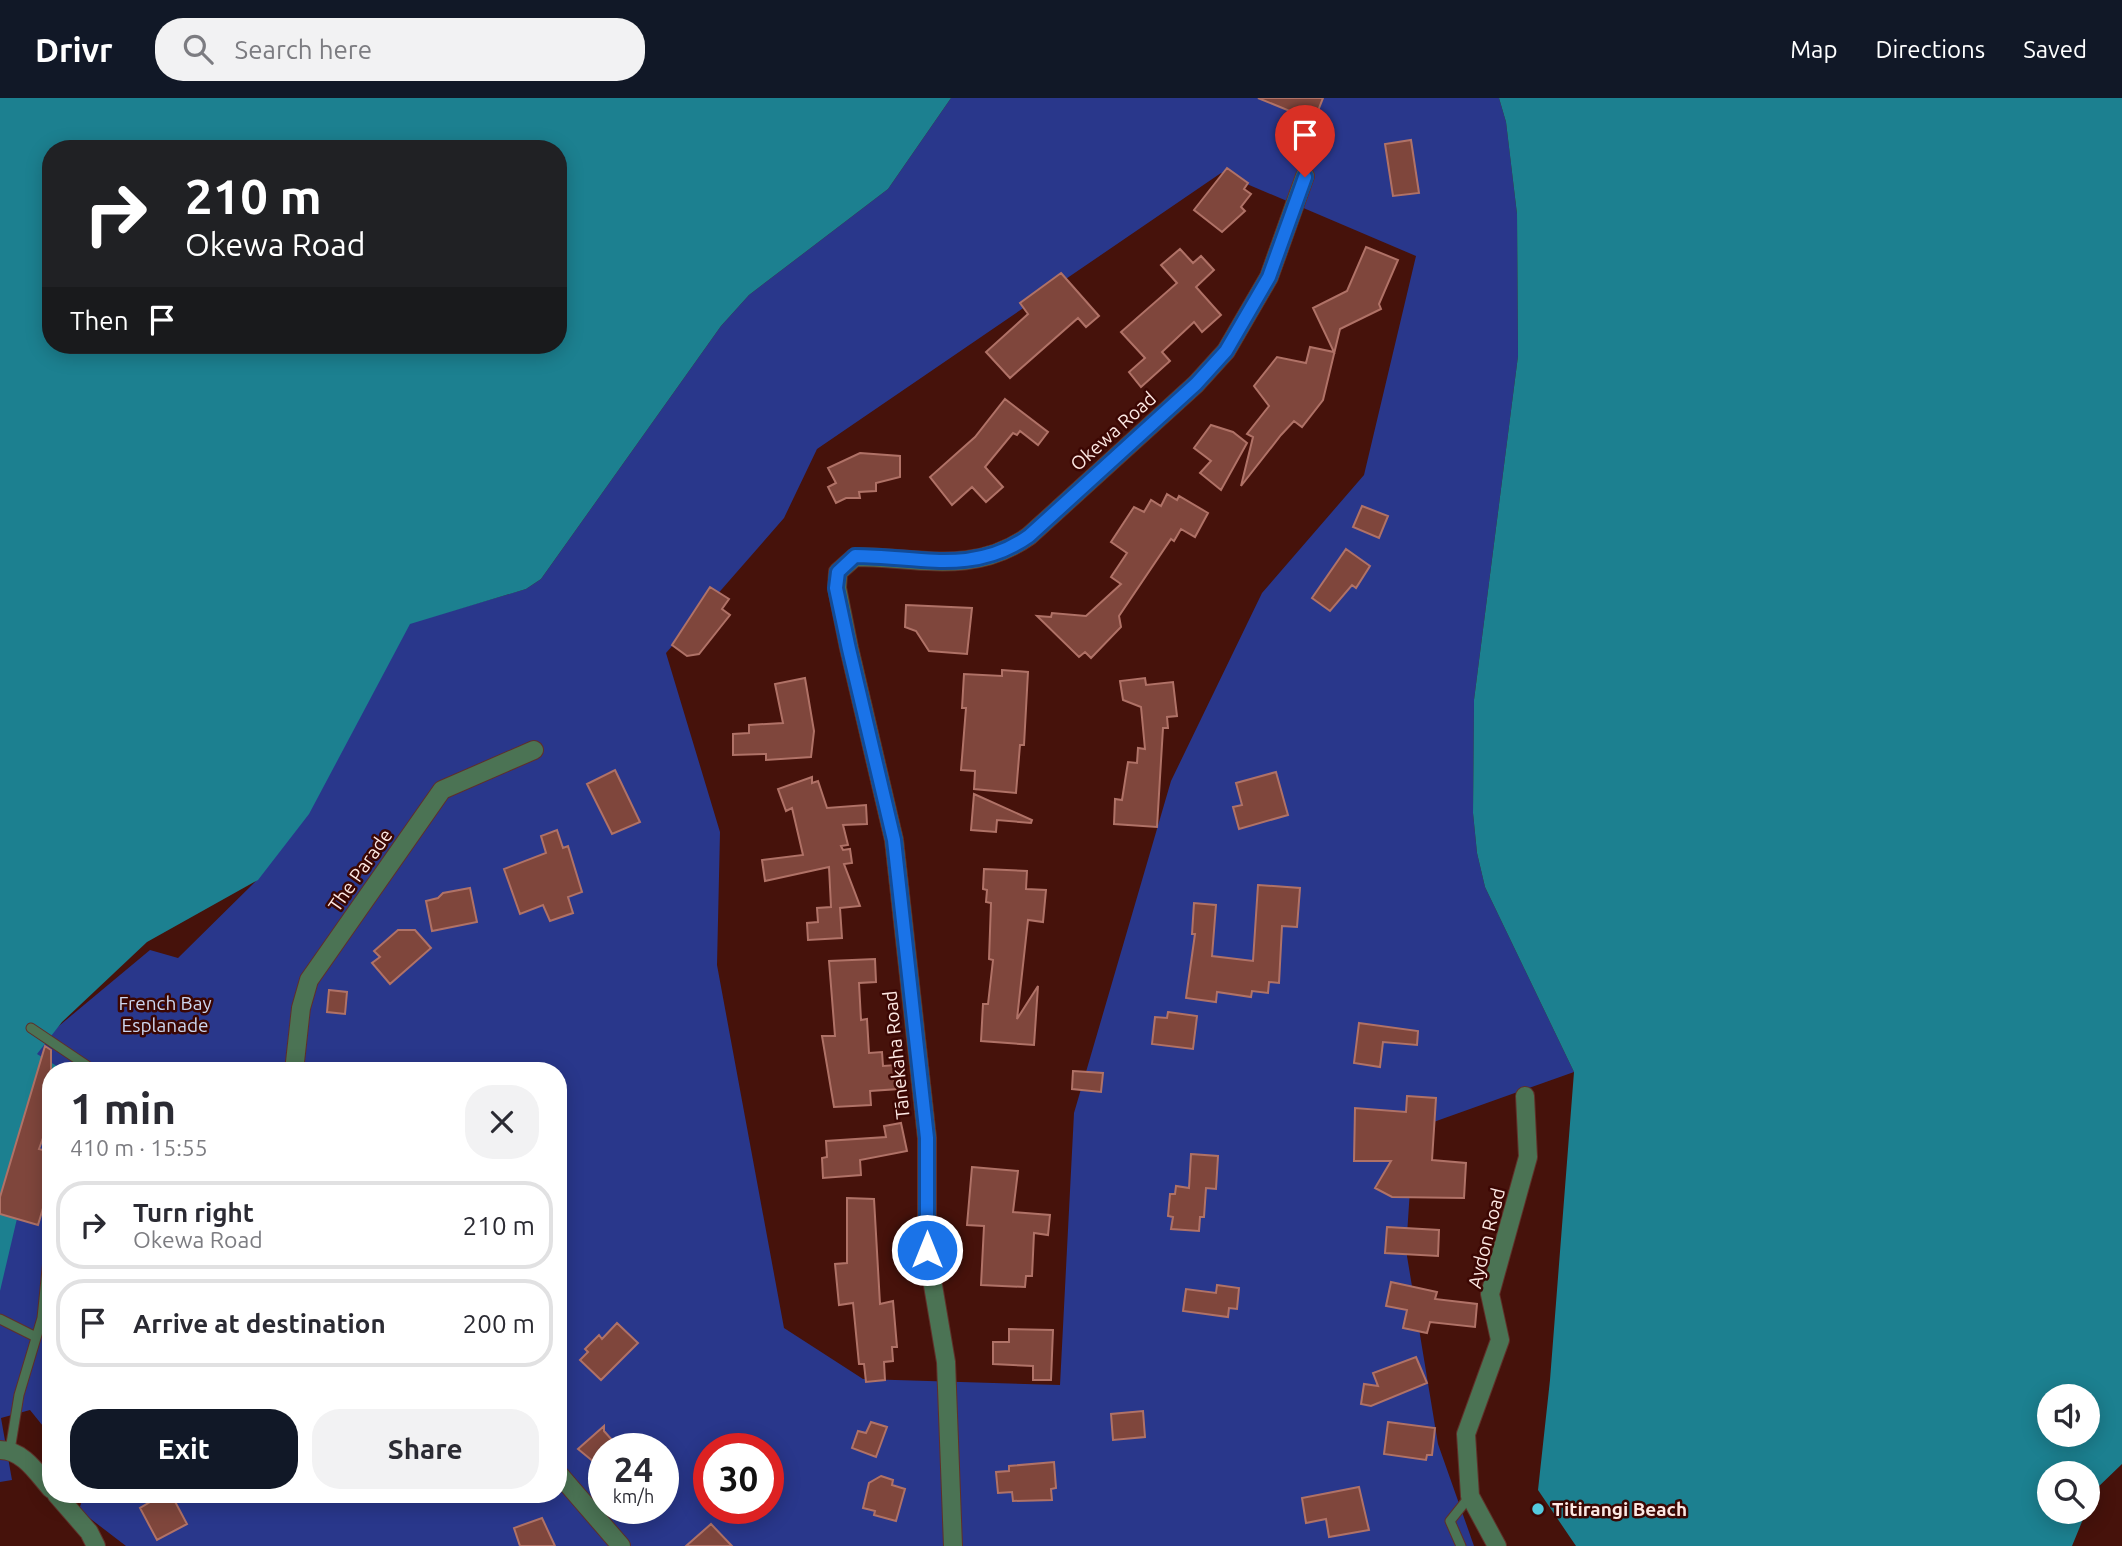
<!DOCTYPE html>
<meta charset="utf-8">
<style>
body{margin:0;font-family:Ubuntu,sans-serif;background:#f2f2f3;color:#2b2b33;height:100vh;display:flex;flex-direction:column;font-size:26px;white-space:nowrap}
*{box-sizing:border-box;margin:0}
p{font-size:23px;color:#7c7c81}
.icon{flex:none;width:38px;height:38px;fill:none;stroke:currentColor;stroke-width:2;stroke-linecap:round;stroke-linejoin:round}
.map{position:relative;flex:1;overflow:hidden}
.details{position:absolute;left:42px;top:964px;width:525px;height:441px;display:flex;flex-direction:column;background:#fff;border-radius:28px;box-shadow:0 4px 18px #0003}
.details>*{flex:none}
.hud{position:absolute;left:42px;top:42px;width:525px;height:214px;border-radius:28px;box-shadow:0 4px 18px #0003;background:#202124;color:#fff;overflow:hidden}
.fabs{position:absolute;left:2037px;top:1286px;display:grid;gap:14px}
.fabs a{display:grid;place-items:center;width:63px;height:63px;border-radius:50%;background:#fff;box-shadow:0 4px 18px #0003;font-size:35px}
.speed{position:absolute;left:588px;top:1335px;display:flex;gap:14px;font-size:35px;font-weight:700;text-align:center}
.speed>*{display:grid;place-content:center;width:91px;height:91px;border-radius:50%;background:#fff;box-shadow:0 4px 18px #0003;line-height:1}
.speed small{font-size:18px;font-weight:400}
.speed .limit{border:10px solid #d22;background:#fff;color:#111}
.pin{position:absolute;display:grid;place-items:center;width:60px;height:60px;color:#fff;margin:-72px -30px;border-radius:50% 50% 50% 0;rotate:-45deg;box-shadow:0 0 7px #0007}
.pin .icon{rotate:45deg}
.me{position:absolute;width:77px;margin:-38px;rotate:0deg;stroke-linejoin:round;filter:drop-shadow(0 0 5px #0008)}
.turn{display:flex;align-items:center;gap:24px;height:147px;padding:0 28px;font-size:32px}
.turn .icon{width:91px;height:91px;stroke-width:2.5}
.turn b{display:block;font-size:49px;line-height:60px}
.then{display:flex;align-items:center;height:66px;padding:0 28px;background:#0003;gap:14px;font-size:26px}
.round{display:grid;place-items:center;flex:none;width:74px;height:74px;border-radius:28px;background:#f2f2f3}
.summary{display:flex;align-items:center;justify-content:space-between;height:119px;padding:0 28px}
h1{font-size:42px;font-weight:700;line-height:52px}
.action{display:flex;gap:14px;margin-top:auto;padding:14px 28px}
.action a{flex:1;height:80px;border-radius:28px;background:#111827;color:#fff;font-size:28px;font-weight:700;line-height:80px;text-align:center}
.action a+a{background:#f2f2f3;color:#2b2b33}
ul{padding:0;list-style:none}
li{display:flex;align-items:center;gap:21px;height:88px;margin:0 14px 10px;padding:0 14px;border:4px solid #e1e1e2;border-radius:28px}
li div{flex:1}
li b{display:block;font-size:26px}
li em{font-style:normal}
header{display:flex;align-items:center;gap:42px;box-sizing:border-box;height:98px;padding:0 35px;background:#111827;color:#fff}
header strong{font-size:33px}
nav{display:flex;gap:38px;margin-inline-start:auto;font-size:24px}
.search{width:490px;height:63px;background:#f2f2f3;display:flex;align-items:center;gap:18px;box-sizing:border-box;padding:0 24px;border-radius:28px;color:#7c7c81;font-size:26px}
.map>svg:first-child{display:block}
</style>
<header>
<strong>Drivr</strong>
<div class="search"><svg class="icon" aria-label="search" viewBox="0 0 24 24"><circle cx="10" cy="10" r="6"/><path d="M15 15l6 6"/></svg>Search here</div>
<nav><a>Map</a><a>Directions</a><a>Saved</a></nav>
</header>
<div class="map">
<svg width="2122" height="1448" viewBox="0 0 2122 1448">
<rect width="100%" height="100%" fill="#46120b"/>
<!-- green -->
<path fill="#29378b" fill-rule="evenodd" d="M 951,0 L 1499,0 L 1506,24 L 1517,116 L 1518,258 L 1474,602 L 1473,715 L 1477,755 L 1485,789 L 1574,974 L 1414,1031 L 1406,1152 L 1438,1346 L 1474,1448 L 126,1448 L 79,1412 L 84,1396 L 558,1396 L 558,973 L 51,973 L 51,1338 L 30,1312 L 1,1320 L 12,1382 L 0,1384 L 0,977 L 150,852 L 178,860 L 257,782 L 625,125 L 427,520 L 526,491 L 541,481 L 721,228 L 749,197 L 888,91 ZM 1221,75 L 1416,158 L 1364,377 L 1262,495 L 1171,683 L 1074,1015 L 1060,1287 L 863,1281 L 784,1230 L 717,867 L 720,734 L 666,555 L 784,420 L 817,351 ZM 604,1351 L 663,1351 L 663,1410 L 604,1410 ZM 709,1351 L 768,1351 L 768,1410 L 709,1410 Z"/>
<!-- water -->
<path fill="#1c8090" fill-rule="evenodd" d="M 0,0 L 951,0 L 888,91 L 749,197 L 721,228 L 541,481 L 526,491 L 410,526 L 309,716 L 258,782 L 147,844 L 62,924 L 37,956 L 65,973 L 51,973 L 51,1021 L 23,1095 L 0,1193 ZM 51,51 L 558,51 L 558,247 L 51,247 Z
M 1499,0 L 2122,0 L 2122,1366 L 2096,1391 L 2088,1411 L 2088,1376 L 2049,1376 L 2049,1414 L 2086,1414 L 2072,1448 L 1576,1448 L 1538,1392 L 1550,1282 L 1574,974 L 1485,789 L 1477,755 L 1473,715 L 1474,602 L 1518,258 L 1517,116 L 1506,24 ZM 2049,1298 L 2088,1298 L 2088,1337 L 2049,1337 Z"/>
<!-- building -->
<path fill="#7f463c" stroke="#b07267" stroke-width="2" d="M 1258,0 L 1323,0 L 1314,23 Z
M 1411,42 L 1419,95 L 1393,98 L 1385,46 Z
M 1227,70 L 1248,85 L 1244,91 L 1251,96 L 1241,109 L 1245,113 L 1222,134 L 1194,112 Z
M 1366,149 L 1398,162 L 1379,206 L 1381,211 L 1340,231 L 1323,302 L 1302,329 L 1294,323 L 1281,337 L 1241,388 L 1253,339 L 1247,336 L 1269,308 L 1254,288 L 1277,259 L 1306,265 L 1310,249 L 1334,254 L 1313,210 L 1347,193 Z
M 1180,151 L 1193,165 L 1201,158 L 1214,172 L 1196,189 L 1221,217 L 1202,234 L 1194,224 L 1162,254 L 1170,263 L 1141,289 L 1129,274 L 1145,260 L 1121,234 L 1177,185 L 1161,167 Z
M 1061,175 L 1099,218 L 1086,229 L 1078,220 L 1010,280 L 986,254 L 1028,216 L 1020,205 Z
M 1005,301 L 1048,334 L 1038,347 L 1020,333 L 1017,337 L 1013,335 L 985,369 L 1003,389 L 986,404 L 972,389 L 952,407 L 930,379 L 975,339 Z
M 1211,327 L 1233,334 L 1247,345 L 1221,392 L 1200,375 L 1211,363 L 1194,350 Z
M 860,355 L 900,358 L 900,379 L 876,385 L 876,393 L 859,394 L 860,400 L 846,400 L 836,405 L 828,389 L 836,385 L 828,370 Z
M 1167,396 L 1177,402 L 1179,398 L 1208,415 L 1195,439 L 1181,431 L 1174,443 L 1171,441 L 1119,518 L 1121,529 L 1091,560 L 1085,554 L 1079,559 L 1037,518 L 1051,519 L 1052,515 L 1086,518 L 1121,486 L 1111,479 L 1127,455 L 1111,444 L 1134,409 L 1144,414 L 1151,402 L 1161,408 Z
M 1362,408 L 1388,418 L 1379,440 L 1353,429 Z
M 1346,451 L 1370,468 L 1356,490 L 1352,487 L 1330,513 L 1312,500 Z
M 710,489 L 729,501 L 722,511 L 730,517 L 699,556 L 687,558 L 672,547 Z
M 906,507 L 972,510 L 967,556 L 929,553 L 916,533 L 905,529 Z
M 1002,572 L 1028,574 L 1024,647 L 1020,647 L 1016,695 L 974,691 L 975,673 L 961,672 L 966,610 L 962,610 L 964,576 L 1002,578 Z
M 805,580 L 814,633 L 811,659 L 766,662 L 766,656 L 733,657 L 733,636 L 749,635 L 749,627 L 783,625 L 775,586 Z
M 1145,580 L 1146,587 L 1173,584 L 1177,618 L 1167,619 L 1168,630 L 1163,630 L 1157,729 L 1114,726 L 1115,701 L 1122,702 L 1128,664 L 1137,665 L 1138,650 L 1145,651 L 1141,609 L 1123,602 L 1120,583 Z
M 615,672 L 640,724 L 612,736 L 587,686 Z
M 1276,674 L 1288,717 L 1239,731 L 1233,709 L 1242,707 L 1236,685 Z
M 812,679 L 812,685 L 818,683 L 827,710 L 866,707 L 867,726 L 843,727 L 848,747 L 841,748 L 843,752 L 850,751 L 852,765 L 844,766 L 860,808 L 840,810 L 842,840 L 808,842 L 807,825 L 818,824 L 817,810 L 831,809 L 829,769 L 765,783 L 762,762 L 803,757 L 792,710 L 786,713 L 778,691 Z
M 974,696 L 1032,722 L 1031,725 L 997,722 L 996,734 L 971,732 Z
M 557,732 L 563,750 L 568,748 L 582,794 L 568,799 L 573,815 L 550,823 L 543,807 L 520,816 L 504,771 L 546,755 L 541,738 Z
M 984,771 L 1027,773 L 1026,791 L 1046,792 L 1043,824 L 1028,822 L 1017,921 L 1038,888 L 1034,947 L 981,943 L 983,906 L 988,906 L 993,862 L 989,861 L 991,805 L 986,804 L 987,792 L 983,791 Z
M 1258,787 L 1300,790 L 1297,829 L 1282,828 L 1279,885 L 1269,884 L 1268,895 L 1252,893 L 1251,899 L 1217,894 L 1216,904 L 1186,900 L 1195,836 L 1192,836 L 1194,805 L 1216,807 L 1212,858 L 1253,863 Z
M 470,790 L 477,824 L 432,833 L 426,803 L 438,800 L 443,795 Z
M 398,832 L 415,832 L 431,850 L 390,886 L 372,865 L 380,859 L 374,853 Z
M 875,861 L 876,884 L 859,885 L 861,922 L 867,921 L 869,955 L 882,954 L 883,968 L 897,967 L 899,991 L 870,993 L 871,1007 L 834,1009 L 822,938 L 835,938 L 829,863 Z
M 329,892 L 347,894 L 345,916 L 327,914 Z
M 1168,914 L 1197,918 L 1193,951 L 1152,946 L 1155,919 L 1167,920 Z
M 1359,925 L 1418,933 L 1417,947 L 1383,944 L 1380,969 L 1354,965 Z
M 45,948 L 51,952 L 51,1018 L 39,1051 L 51,1054 L 51,1083 L 38,1127 L 0,1116 L 0,1099 Z
M 1073,973 L 1103,975 L 1101,994 L 1072,991 Z
M 1407,998 L 1436,1000 L 1432,1062 L 1466,1065 L 1464,1100 L 1392,1099 L 1375,1090 L 1391,1063 L 1354,1063 L 1355,1010 L 1406,1014 Z
M 901,1025 L 907,1053 L 860,1062 L 861,1077 L 823,1080 L 822,1060 L 827,1059 L 826,1043 L 886,1039 L 884,1028 Z
M 1191,1056 L 1218,1058 L 1216,1091 L 1206,1090 L 1204,1119 L 1200,1119 L 1199,1133 L 1171,1131 L 1173,1119 L 1168,1118 L 1170,1096 L 1175,1096 L 1176,1088 L 1189,1090 Z
M 972,1069 L 1018,1073 L 1013,1114 L 1050,1117 L 1048,1137 L 1034,1135 L 1032,1178 L 1026,1178 L 1025,1189 L 981,1187 L 984,1128 L 967,1127 Z
M 847,1100 L 874,1101 L 880,1206 L 893,1203 L 897,1249 L 892,1249 L 893,1263 L 884,1264 L 885,1282 L 866,1284 L 864,1266 L 859,1266 L 853,1205 L 839,1207 L 835,1166 L 847,1165 Z
M 1387,1129 L 1439,1132 L 1438,1158 L 1385,1155 Z
M 1391,1184 L 1437,1194 L 1435,1201 L 1477,1206 L 1475,1229 L 1430,1224 L 1427,1235 L 1403,1230 L 1407,1212 L 1386,1208 Z
M 1217,1187 L 1239,1190 L 1237,1211 L 1229,1210 L 1228,1219 L 1183,1213 L 1186,1191 L 1216,1195 Z
M 617,1225 L 638,1245 L 601,1282 L 580,1262 L 588,1254 L 585,1251 L 599,1237 L 602,1241 Z
M 1009,1231 L 1053,1232 L 1051,1282 L 1033,1282 L 1033,1268 L 993,1266 L 993,1244 L 1009,1244 Z
M 1416,1259 L 1427,1285 L 1371,1308 L 1361,1306 L 1364,1286 L 1378,1288 L 1373,1275 Z
M 1143,1313 L 1145,1339 L 1113,1342 L 1111,1316 Z
M 871,1324 L 887,1329 L 876,1359 L 852,1350 L 858,1333 L 866,1335 Z
M 1388,1324 L 1435,1330 L 1432,1357 L 1427,1357 L 1426,1362 L 1384,1356 Z
M 604,1328 L 604,1333 L 620,1351 L 604,1351 L 604,1356 L 595,1365 L 578,1351 Z
M 1054,1364 L 1056,1390 L 1051,1391 L 1052,1402 L 1013,1403 L 1012,1394 L 998,1395 L 996,1374 L 1009,1373 L 1009,1368 Z
M 881,1378 L 893,1382 L 892,1387 L 905,1391 L 896,1423 L 874,1417 L 875,1413 L 863,1410 L 869,1385 Z
M 1359,1389 L 1369,1432 L 1329,1439 L 1326,1421 L 1306,1425 L 1302,1400 Z
M 164,1396 L 171,1396 L 187,1426 L 157,1442 L 140,1410 Z
M 542,1420 L 555,1448 L 520,1448 L 514,1430 Z
M 711,1426 L 732,1448 L 686,1448 Z"/>
<g fill="none" stroke-linecap="round" stroke-linejoin="round">
<!-- service casing -->
<g stroke="#603029" stroke-width="11">
<path id="service" d="M 31,930 L 95,973
M 0,1221 L 36,1239
M 10,1352 L 19,1297 L 42,1220 L 51,1132
M 1461,1448 L 1450,1423 L 1470,1398"/>
</g>
<!-- minor casing -->
<g stroke="#603029" stroke-width="20">
<path id="minor" d="M 294,973 L 301,910 L 309,882 L 442,692 L 534,652
M 0,1352 C 23,1352 37,1375 51,1391
M 558,1375 L 621,1448
M 56,1396 L 89,1434 L 96,1448
M 953,1448 L 946,1264 L 927,1152 L 927,1040 L 894,742 L 849,550 L 837,490 L 838,474 L 855,459 C 918,459 973,478 1029,438 L 1196,286 L 1226,253 L 1269,179 L 1305,78
M 1497,1448 L 1470,1398 L 1466,1336 L 1500,1242 L 1490,1196 L 1528,1059 L 1525,998"/>
</g>
<!-- service -->
<use href="#service" stroke="#4b7354" stroke-width="9"/>
<!-- minor -->
<use href="#minor" stroke="#4b7354" stroke-width="18"/>
</g>
<g fill="none" stroke-linecap="round" stroke-linejoin="round">
<!-- route casing -->
<g stroke="#114b97" stroke-width="18">
<path id="route" d="M 927,1152 L 927,1040 L 894,742 L 849,551 L 836,490 L 838,474 L 855,458 C 918,458 973,478 1029,438 L 1196,286 L 1226,253 L 1269,179 L 1305,79"/>
</g>
<!-- route -->
<use href="#route" stroke="#1a73e8" stroke-width="12"/>
</g>
<!-- markers -->
<circle fill="#54cade" stroke="#3b0703" stroke-width="2.5" cx="1538" cy="1411" r="7"/>
<g text-anchor="middle" dominant-baseline="central" stroke-width="5" stroke-linejoin="round" paint-order="stroke">
<!-- street labels -->
<g font-size="19" fill="#fde8e3" stroke="#3b0703">
<text transform="translate(1113 333) rotate(-42)">Okewa Road</text>
<text transform="translate(360 772) rotate(-55)">The Parade</text>
<text transform="translate(896 957) rotate(-96)">Tānekaha Road</text>
<text transform="translate(1486 1140) rotate(-76)">Aydon Road</text>
</g>
<!-- park labels -->
<g font-size="19" fill="#cdd6ef" stroke="#3b0703">
<text x="165" y="905">French Bay<tspan x="165" dy="22">Esplanade</tspan></text>
</g>
<!-- poi labels -->
<g font-size="19" font-weight="bold" fill="#fde8e3" stroke="#3b0703" text-anchor="start">
<text x="1552" y="1411">Titirangi Beach</text>
</g>
</g>
</svg>
<div class="fabs">
<a><svg class="icon" aria-label="sound" viewBox="0 0 24 24"><path d="M4 9h4l5-4v14l-5-4H4zM17 9q2 3 0 6"/></svg></a>
<a><svg class="icon" aria-label="search" viewBox="0 0 24 24"><circle cx="10" cy="10" r="6"/><path d="M15 15l6 6"/></svg></a>
</div>
<div class="speed"><div>24<small>km/h</small></div><div class="limit">30</div></div>
<div class="pin" style="left:1305px;top:79px;background:#d93025"><svg class="icon" aria-label="arrive" viewBox="0 0 24 24"><path d="M6 21V4h12l-3 4 3 4H6"/></svg></div>
<svg class="me" style="left:927px;top:1152px" viewBox="-20 -20 40 40"><circle r="17" fill="#1a73e8" stroke="#fff" stroke-width="3"/><path d="M0-11L8 9 0 5-8 9z" fill="#fff"/></svg>
<div class="hud">
<div class="turn"><svg class="icon" aria-label="right" viewBox="0 0 24 24"><path d="M7 20v-9h11M14 6l5 5-5 5"/></svg><div><b>210 m</b>Okewa Road</div></div>
<div class="then">Then<svg class="icon" aria-label="arrive" viewBox="0 0 24 24"><path d="M6 21V4h12l-3 4 3 4H6"/></svg></div>
</div>
<section class="details">
<div class="summary"><div><h1>1 min</h1><p>410 m · 15:55</p></div><a class="round"><svg class="icon" aria-label="close" viewBox="0 0 24 24"><path d="M6 6l12 12M18 6L6 18"/></svg></a></div>
<ul>
<li><svg class="icon" aria-label="right" viewBox="0 0 24 24"><path d="M7 20v-9h11M14 6l5 5-5 5"/></svg><div><b>Turn right</b><p>Okewa Road</p></div><em>210 m</em></li>
<li><svg class="icon" aria-label="arrive" viewBox="0 0 24 24"><path d="M6 21V4h12l-3 4 3 4H6"/></svg><div><b>Arrive at destination</b></div><em>200 m</em></li>
</ul>
<div class="action"><a>Exit</a><a>Share</a></div>
</section>
</div>
